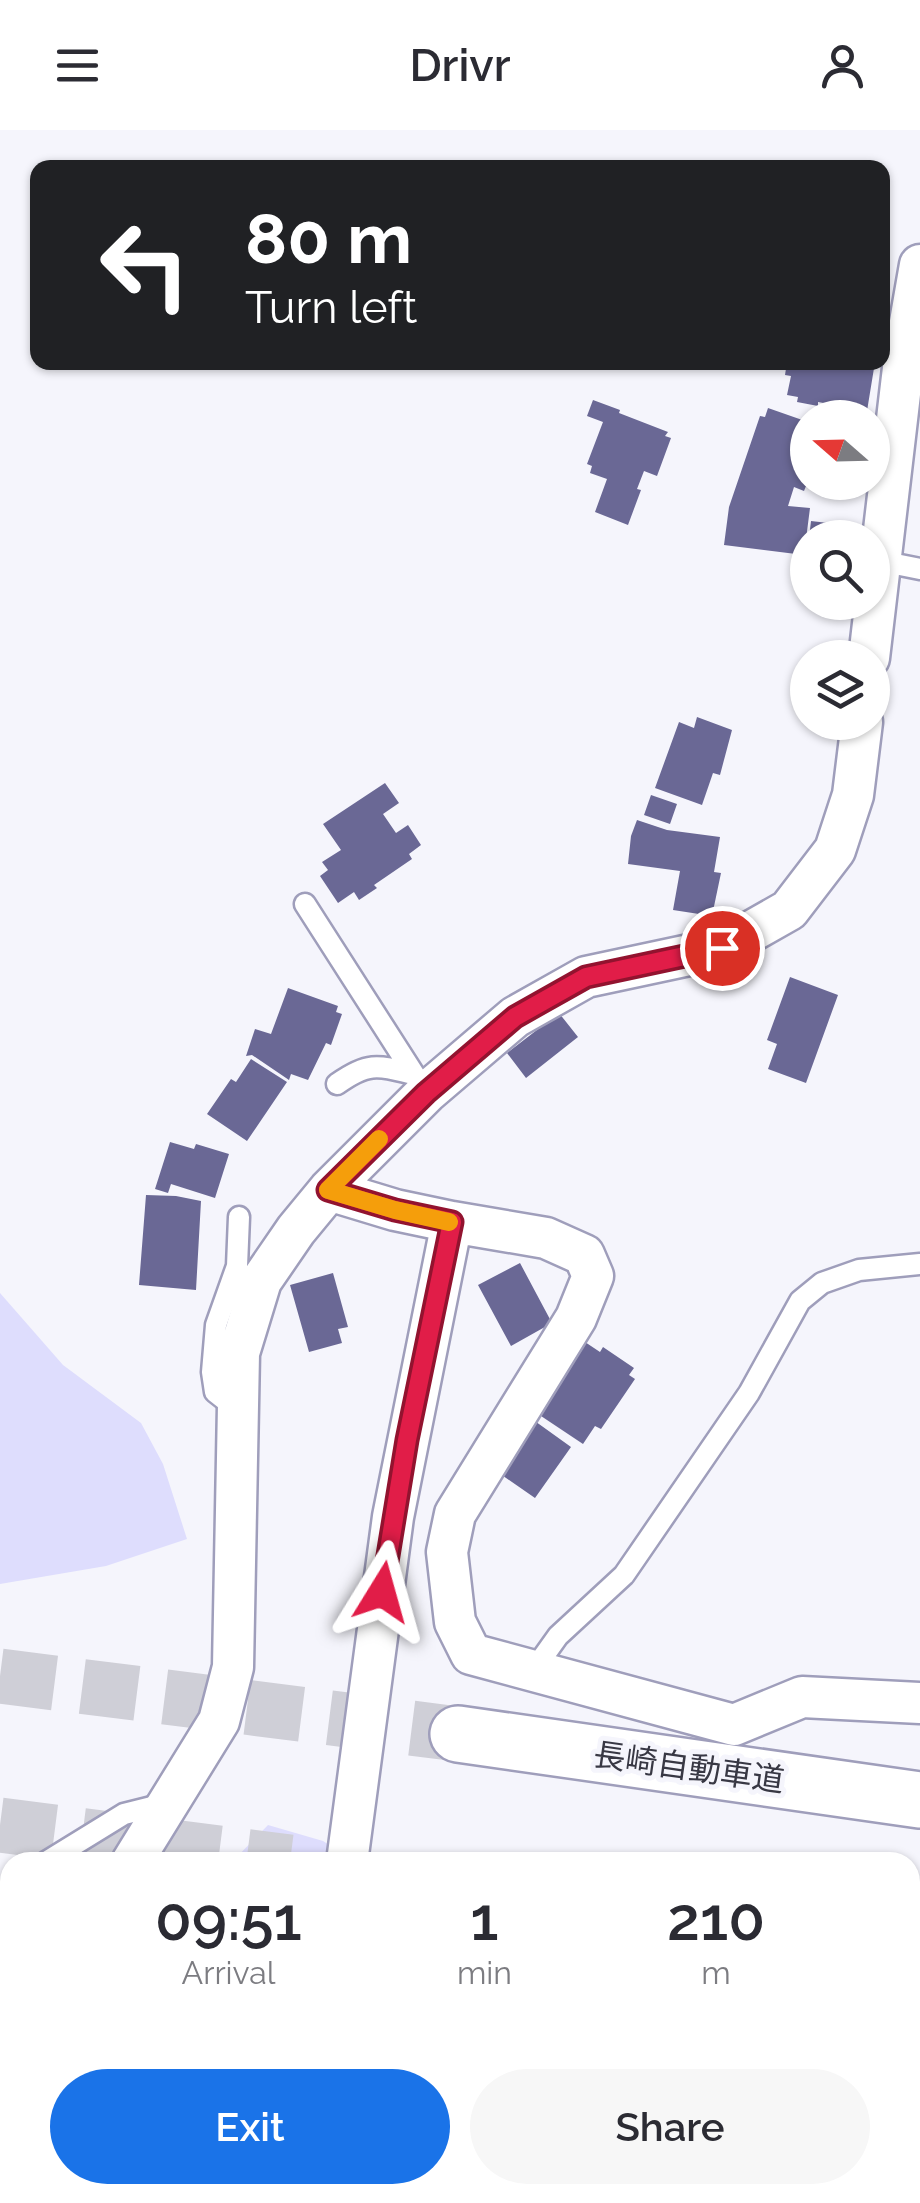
<!DOCTYPE html>
<meta charset="utf-8">
<style>
body{margin:0;font-family:Raleway,"Noto Sans JP",sans-serif;background:#f7f7f7;color:#2b2b33;height:100vh;display:flex;flex-direction:column;font-size:38px;white-space:nowrap}
*{box-sizing:border-box;margin:0}
p{font-size:32px;color:#7c7c81}
.icon{flex:none;width:55px;height:55px;fill:none;stroke:currentColor;stroke-width:2;stroke-linecap:round;stroke-linejoin:round}
.map{position:relative;flex:1;overflow:hidden}
.details{position:absolute;left:0px;top:1722px;width:920px;height:352px;display:flex;flex-direction:column;background:#fff;border-radius:30px 30px 0 0;box-shadow:0 2px 8px #0004}
.details>*{flex:none}
.hud{position:absolute;left:30px;top:30px;width:860px;height:210px;border-radius:20px;box-shadow:0 2px 8px #0004;background:#202124;color:#fff;overflow:hidden}
.needle{width:65px;rotate:290deg}
.fabs{position:absolute;left:790px;top:270px;display:grid;gap:20px}
.fabs a{display:grid;place-items:center;width:100px;height:100px;border-radius:50%;background:#fff;box-shadow:0 2px 8px #0004;font-size:50px}
.pin{position:absolute;display:grid;place-items:center;width:85px;height:85px;color:#fff;margin:-42px;border:5px solid #fff;border-radius:50%;box-shadow:0 2px 10px #0007}
.me{position:absolute;width:110px;margin:-55px;rotate:8deg;stroke-linejoin:round;filter:drop-shadow(0 0 8px #0008)}
.turn{display:flex;align-items:center;gap:35px;height:210px;padding:0 50px;font-size:45px}
.turn .icon{width:130px;height:130px;stroke-width:2.5}
.turn b{display:block;font-size:70px;line-height:85px}
.eta{display:flex;justify-content:space-evenly;align-items:center;height:170px;text-align:center}
.eta b{font-size:60px;font-weight:600;line-height:70px}
.primary-button{display:flex;gap:20px;margin-top:auto;padding:20px 50px}
.primary-button a{flex:1;height:115px;border-radius:60px;background:#1a73e8;color:#fff;font-size:40px;font-weight:600;line-height:115px;text-align:center}
.primary-button a+a{background:#f7f7f7;color:#2b2b33}
header{display:flex;justify-content:space-between;align-items:center;height:130px;padding:0 50px;background:#fff;font-size:45px;font-weight:600}
.map>svg:first-child{display:block}
</style>
<header><svg class="icon" aria-label="menu" viewBox="0 0 24 24"><path d="M4 6h16M4 12h16M4 18h16"/></svg>Drivr<svg class="icon" aria-label="person" viewBox="0 0 24 24"><circle cx="12" cy="8" r="4"/><path d="M4 21q1-7 8-7t8 7"/></svg></header>
<div class="map">
<svg width="920" height="2073" viewBox="0 0 920 2073">
<rect width="100%" height="100%" fill="#f5f5fc"/>
<!-- green -->
<path fill="#deddfd" d="M 0,1163 L 63,1235 L 141,1293 L 163,1334 L 187,1409 L 106,1436 L 0,1454 Z
M 268,1695 L 323,1711 L 356,1732 L 232,1732 Z
M 90,2065 L 695,2065 L 694,2073 L 90,2073 Z"/>
<!-- building -->
<path fill="#6a6895" d="M 787,232 L 875,232 L 867,281 L 818,272 L 818,276 L 797,272 L 798,267 L 787,265 L 791,246 L 785,245 Z
M 593,270 L 620,280 L 619,283 L 668,302 L 665,306 L 671,308 L 657,346 L 644,341 L 637,359 L 641,360 L 628,395 L 595,382 L 607,349 L 590,343 L 592,336 L 587,334 L 603,292 L 587,286 Z
M 768,278 L 808,292 L 808,351 L 804,361 L 794,357 L 788,376 L 810,378 L 804,425 L 724,415 L 729,377 L 760,286 L 765,287 Z
M 811,391 L 845,395 L 844,408 L 809,408 Z
M 697,587 L 732,600 L 720,645 L 713,643 L 702,675 L 655,658 L 679,592 L 694,598 Z
M 385,653 L 399,673 L 383,684 L 396,703 L 408,695 L 421,715 L 409,724 L 412,729 L 374,755 L 377,758 L 359,770 L 354,762 L 338,773 L 320,746 L 328,740 L 322,732 L 341,720 L 323,694 Z
M 651,665 L 677,674 L 670,694 L 644,685 Z
M 637,690 L 667,700 L 720,707 L 714,742 L 721,743 L 712,786 L 673,780 L 680,741 L 628,734 L 631,706 Z
M 790,847 L 838,865 L 806,953 L 768,939 L 777,914 L 767,910 Z
M 288,858 L 338,876 L 336,882 L 342,884 L 331,915 L 326,913 L 308,950 L 291,944 L 289,950 L 252,925 L 246,926 L 255,899 L 271,904 Z
M 559,883 L 578,907 L 526,948 L 507,923 Z
M 251,929 L 287,952 L 247,1011 L 207,984 L 231,949 L 236,952 Z
M 170,1012 L 194,1019 L 196,1014 L 229,1024 L 215,1068 L 171,1054 L 168,1063 L 155,1059 Z
M 146,1065 L 176,1066 L 201,1071 L 196,1160 L 139,1155 Z
M 520,1133 L 552,1193 L 511,1216 L 478,1155 Z
M 333,1143 L 348,1197 L 338,1199 L 342,1213 L 309,1222 L 290,1155 Z
M 585,1212 L 600,1222 L 603,1217 L 634,1238 L 629,1245 L 635,1249 L 601,1299 L 595,1296 L 583,1314 L 538,1284 L 567,1228 L 572,1232 Z
M 532,1289 L 571,1317 L 535,1368 L 496,1341 Z"/>
<g fill="none" stroke-linecap="round" stroke-linejoin="round">
<!-- motorway-tunnel -->
<path stroke="#cfcfd7" stroke-width="55" stroke-dasharray="55 28" stroke-linecap="butt" d="M 0,1546 L 458,1604
M 0,1695 L 290,1732"/>
<!-- service casing -->
<g stroke="#9f9ebb" stroke-width="25">
<path id="service" d="M 880,431 L 920,439
M 305,774 L 426,963
M 337,954 C 368,932 377,935 413,944
M 238,1280 L 215,1262 L 212,1242 L 216,1195 L 237,1136 L 239,1087
M 533,1541 L 558,1506 L 624,1445 L 749,1263 L 800,1171 L 822,1153 L 859,1140 L 920,1134
M 46,1732 L 124,1684 L 168,1673
M 0,1781 L 10,1768"/>
</g>
<!-- minor casing -->
<g stroke="#9f9ebb" stroke-width="45">
<path id="minor" d="M 869,528 L 905,221 L 920,135
M 329,1060 L 395,1080 L 452,1092 L 393,1387 L 347,1732
M 452,1092 L 546,1108 L 584,1125 L 593,1146 L 576,1188 L 455,1384 L 447,1422 L 455,1492 L 471,1524 L 734,1595 L 802,1567 L 920,1573
M 132,1732 L 219,1591 L 233,1537 L 239,1223 L 261,1151 L 296,1100 L 329,1060 L 426,963 L 515,887 L 586,847 L 722,818 L 789,780 L 835,720 L 853,665 L 862,592
M 910,1888 L 920,1889
M 0,2029 L 10,1997
M 899,2065 L 904,2073"/>
</g>
<!-- motorway casing -->
<g stroke="#9f9ebb" stroke-width="60">
<path id="motorway" d="M 458,1604 L 920,1670
M 910,1816 L 920,1817"/>
</g>
<!-- service -->
<use href="#service" stroke="#fff" stroke-width="20"/>
<!-- minor -->
<use href="#minor" stroke="#fff" stroke-width="40"/>
<!-- motorway -->
<use href="#motorway" stroke="#fff" stroke-width="55"/>
</g>
<g fill="none" stroke-linecap="round" stroke-linejoin="round">
<!-- route casing -->
<g stroke="#92132f" stroke-width="25">
<path id="route" d="M 382,1462 L 407,1310 L 452,1092 L 395,1080 L 328,1060 L 426,963 L 515,887 L 586,847 L 722,818"/>
</g>
<!-- route -->
<use href="#route" stroke="#e11d48" stroke-width="18"/>
<!-- slow -->
<path stroke="#f59e0b" stroke-width="18" d="M 379,1009 L 328,1060 L 395,1080 L 449,1092"/>
</g>
<g text-anchor="middle" dominant-baseline="central" stroke-width="10" stroke-linejoin="round" paint-order="stroke">
<!-- street labels -->
<g font-size="32" fill="#383844" stroke="#f5f5fc">
<text transform="translate(689 1637) rotate(8)">長崎自動車道</text>
</g>
</g>
</svg>
<div class="fabs">
<a><svg class="needle" viewBox="-14 -14 28 28"><path d="M0-13l5 13h-10z" fill="#e53935"/><path d="M0 13l5-13h-10z" fill="#7c7c81"/></svg></a>
<a><svg class="icon" aria-label="search" viewBox="0 0 24 24"><circle cx="10" cy="10" r="6"/><path d="M15 15l6 6"/></svg></a>
<a><svg class="icon" aria-label="layers" viewBox="0 0 24 24"><path d="M12 4l9 5-9 5-9-5zM3 14l9 5 9-5"/></svg></a>
</div>
<div class="pin" style="left:722px;top:818px;background:#d93025"><svg class="icon" aria-label="arrive" viewBox="0 0 24 24"><path d="M6 21V4h12l-3 4 3 4H6"/></svg></div>
<svg class="me" style="left:382px;top:1462px" viewBox="-20 -20 40 40"><path d="M0-17L14 15 0 8-14 15z" fill="#e11d48" stroke="#fff" stroke-width="4"/></svg>
<div class="hud">
<div class="turn"><svg class="icon" aria-label="left" viewBox="0 0 24 24"><path d="M17 20v-9H6M10 6l-5 5 5 5"/></svg><div><b>80 m</b>Turn left</div></div>
</div>
<section class="details">
<div class="eta">
<div><b>09:51</b><p>Arrival</p></div>
<div><b>1</b><p>min</p></div>
<div><b>210</b><p>m</p></div>
</div>
<div class="primary-button"><a>Exit</a><a>Share</a></div>
</section>
</div>
